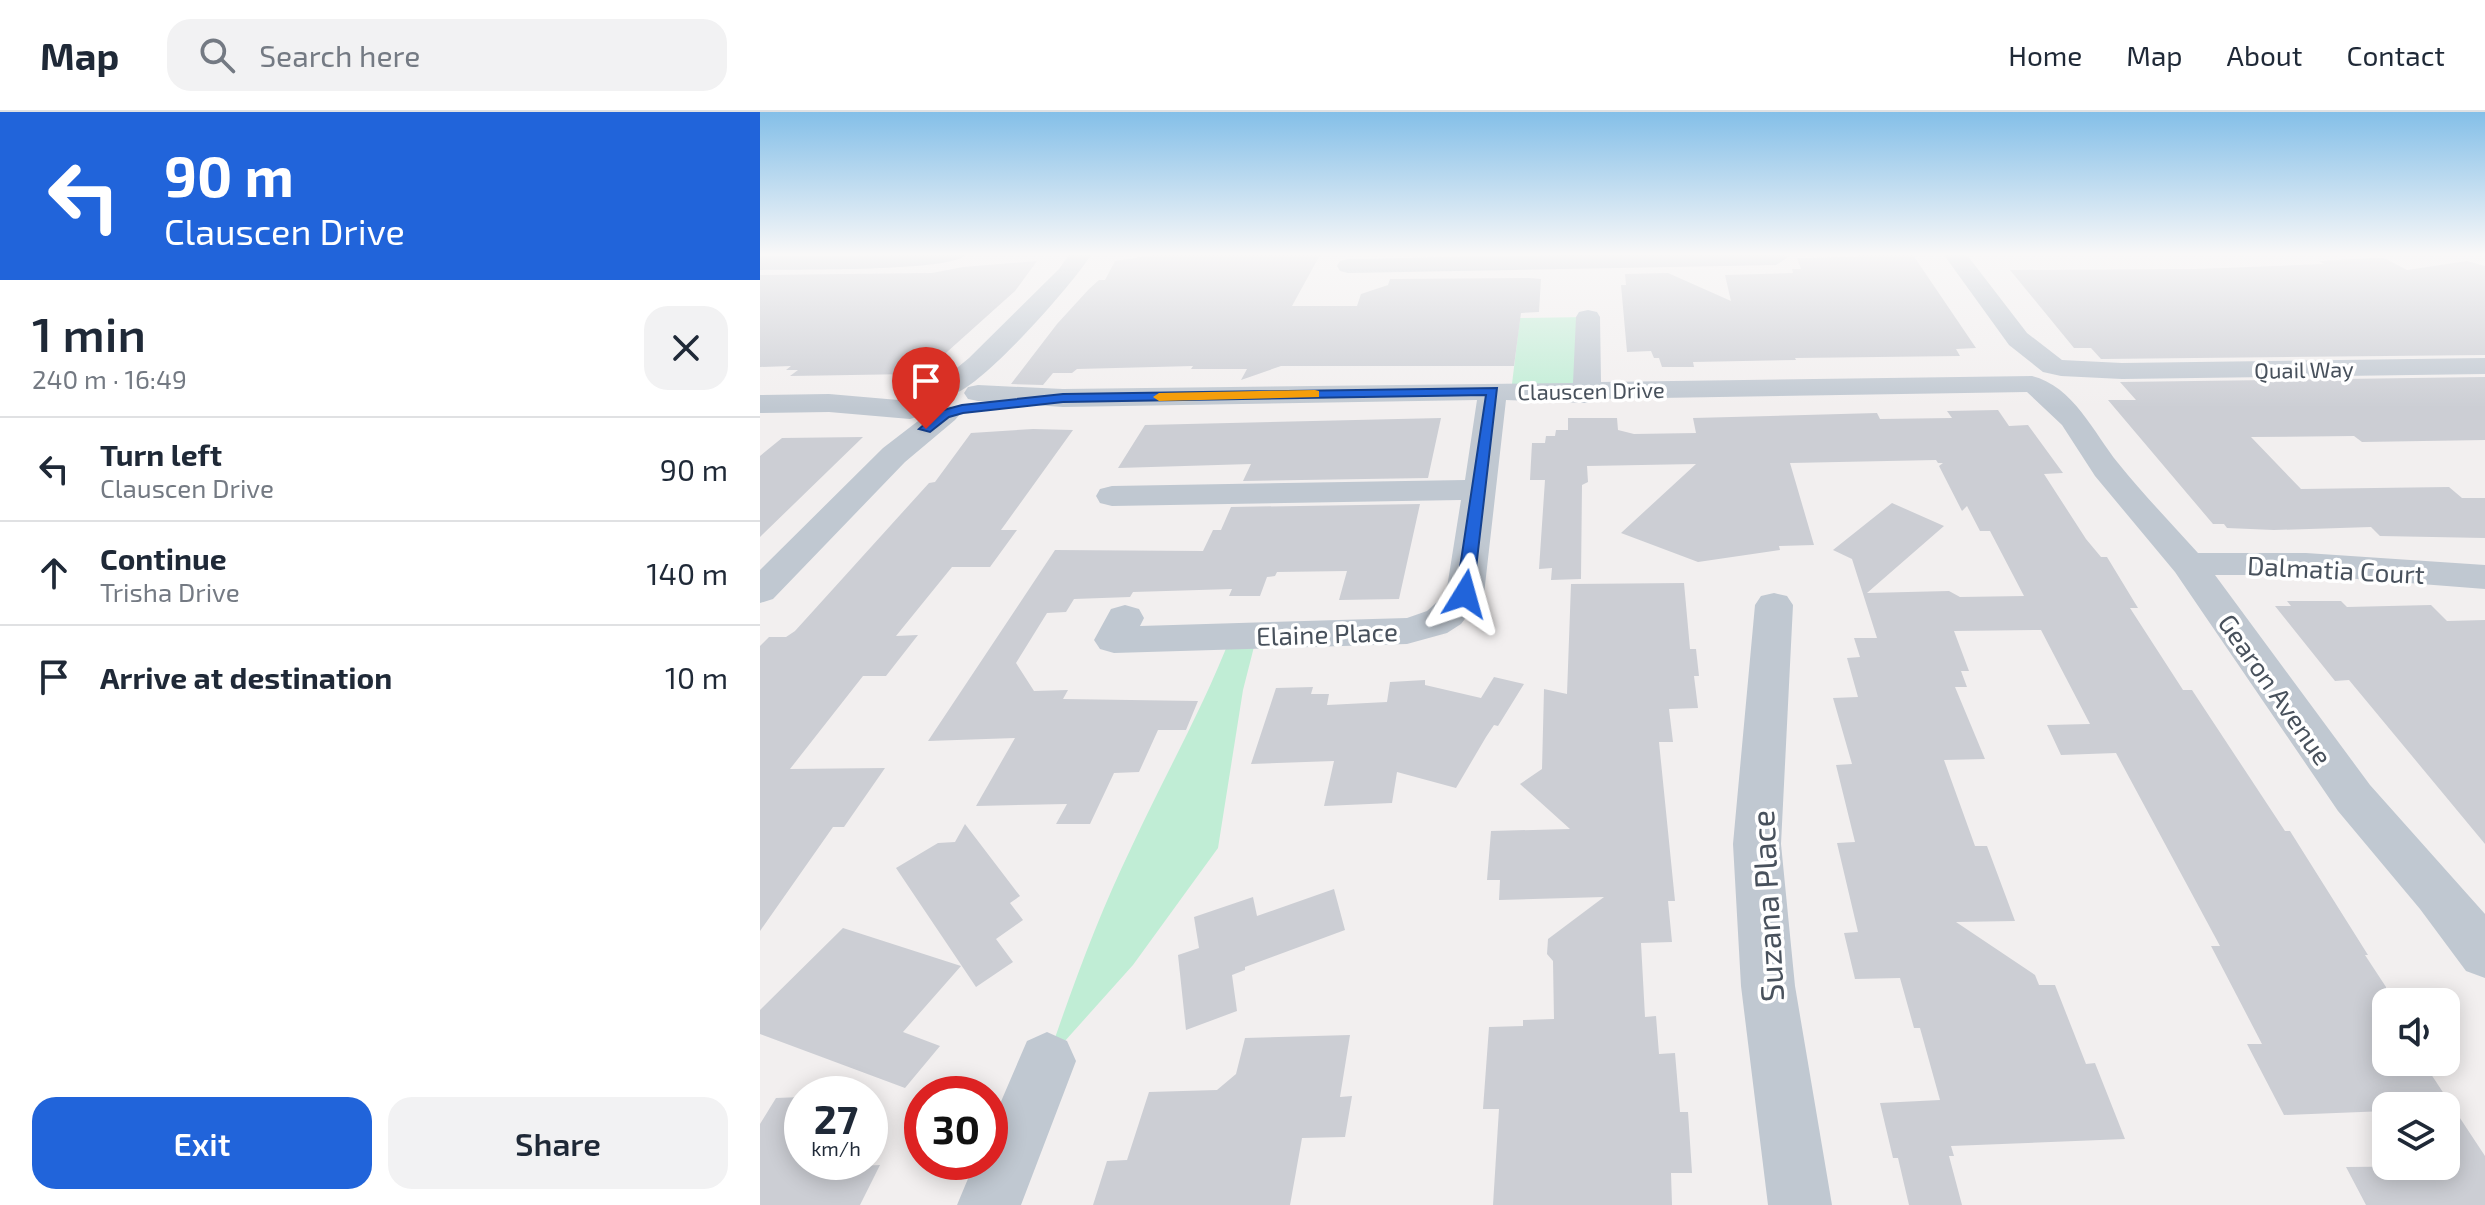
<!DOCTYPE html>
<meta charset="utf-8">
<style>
body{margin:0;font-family:"Exo 2",sans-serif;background:#f2f2f3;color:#1f2937;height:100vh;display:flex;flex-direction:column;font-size:30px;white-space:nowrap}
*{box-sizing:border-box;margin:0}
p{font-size:26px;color:#747a83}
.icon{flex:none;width:44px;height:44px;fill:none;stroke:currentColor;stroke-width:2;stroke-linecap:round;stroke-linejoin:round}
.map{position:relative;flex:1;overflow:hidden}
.sheet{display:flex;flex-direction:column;background:#fff;width:760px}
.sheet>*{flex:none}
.hud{background:#2164da;color:#fff;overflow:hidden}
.controls{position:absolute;left:1612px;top:876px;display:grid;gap:16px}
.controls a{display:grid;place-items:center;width:88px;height:88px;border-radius:16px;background:#fff;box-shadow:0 4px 20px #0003;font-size:40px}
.speed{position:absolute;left:24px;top:964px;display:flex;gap:16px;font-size:40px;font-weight:700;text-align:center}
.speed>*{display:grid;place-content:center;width:104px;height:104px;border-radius:50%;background:#fff;box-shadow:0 4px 20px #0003;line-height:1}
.speed small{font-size:20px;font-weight:400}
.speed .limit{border:12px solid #d22;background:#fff;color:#111}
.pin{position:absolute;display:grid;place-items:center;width:68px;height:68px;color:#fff;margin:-82px -34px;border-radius:50% 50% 50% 0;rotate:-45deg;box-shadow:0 0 8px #0007}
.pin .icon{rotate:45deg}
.me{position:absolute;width:88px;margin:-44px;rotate:8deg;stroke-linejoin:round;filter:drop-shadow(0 0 6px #0008)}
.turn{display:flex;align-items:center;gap:28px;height:168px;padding:0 32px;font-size:36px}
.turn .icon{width:104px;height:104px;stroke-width:2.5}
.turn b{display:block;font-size:56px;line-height:68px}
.round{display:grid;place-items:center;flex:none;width:84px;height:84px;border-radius:24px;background:#f2f2f3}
.head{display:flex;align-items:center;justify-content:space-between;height:136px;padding:0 32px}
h1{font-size:48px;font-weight:600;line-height:60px}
.cta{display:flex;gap:16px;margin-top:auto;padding:16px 32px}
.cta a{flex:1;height:92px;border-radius:24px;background:#2164da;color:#fff;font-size:32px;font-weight:600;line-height:92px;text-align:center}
.cta a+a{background:#f2f2f3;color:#1f2937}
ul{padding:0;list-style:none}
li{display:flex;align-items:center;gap:24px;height:104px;padding:0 32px;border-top:2px solid #e0e1e3}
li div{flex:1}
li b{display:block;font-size:30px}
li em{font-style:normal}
header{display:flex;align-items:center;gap:48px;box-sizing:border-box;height:112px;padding:0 40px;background:#fff;border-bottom:2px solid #e0e1e3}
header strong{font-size:38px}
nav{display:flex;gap:44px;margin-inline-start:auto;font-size:28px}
.search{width:560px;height:72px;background:#f2f2f3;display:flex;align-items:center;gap:20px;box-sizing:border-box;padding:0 28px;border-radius:24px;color:#747a83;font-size:30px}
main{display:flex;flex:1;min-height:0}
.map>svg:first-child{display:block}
</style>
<header>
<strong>Map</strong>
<div class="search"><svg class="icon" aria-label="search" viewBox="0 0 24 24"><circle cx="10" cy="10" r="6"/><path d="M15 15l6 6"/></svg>Search here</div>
<nav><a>Home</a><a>Map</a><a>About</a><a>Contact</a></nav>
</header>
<main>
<section class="sheet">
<div class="hud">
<div class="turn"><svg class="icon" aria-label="left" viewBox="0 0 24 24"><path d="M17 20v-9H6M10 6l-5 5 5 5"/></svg><div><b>90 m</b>Clauscen Drive</div></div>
</div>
<div class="head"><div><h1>1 min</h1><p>240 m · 16:49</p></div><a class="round"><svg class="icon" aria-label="close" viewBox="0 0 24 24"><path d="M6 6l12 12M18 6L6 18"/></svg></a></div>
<ul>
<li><svg class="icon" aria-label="left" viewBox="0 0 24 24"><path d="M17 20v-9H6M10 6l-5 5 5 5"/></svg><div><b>Turn left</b><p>Clauscen Drive</p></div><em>90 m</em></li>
<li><svg class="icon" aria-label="ahead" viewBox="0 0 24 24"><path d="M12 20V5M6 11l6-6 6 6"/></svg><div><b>Continue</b><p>Trisha Drive</p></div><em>140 m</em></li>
<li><svg class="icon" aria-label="arrive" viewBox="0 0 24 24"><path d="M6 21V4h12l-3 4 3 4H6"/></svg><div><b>Arrive at destination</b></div><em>10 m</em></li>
</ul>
<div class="cta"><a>Exit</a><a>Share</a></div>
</section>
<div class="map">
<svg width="1725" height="1093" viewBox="0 0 1725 1093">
<rect width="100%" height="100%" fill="#f2efef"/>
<!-- green -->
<path fill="#c0edd5" d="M 828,205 L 827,282 L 751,280 L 760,206 Z
M 497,523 L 483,578 L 458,736 L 373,853 L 287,949 C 312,876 338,804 372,734 C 405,663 443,596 471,524 Z"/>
<!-- building -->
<path fill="#ccced4" d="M 560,143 L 532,194 L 597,194 L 601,182 L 628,173 L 630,167 L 769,166 L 781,167 L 779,200 L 761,201 L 754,254 L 521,254 L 481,268 L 487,257 L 431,257 L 433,254 L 317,257 L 312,261 L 293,261 L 283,273 L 251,272 L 297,212 L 329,177 L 339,168 L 345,168 L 355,149 L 394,143 Z
M 1097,143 L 1153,143 L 1216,236 L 1196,237 L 1200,244 L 1035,246 L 1036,248 L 933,250 L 934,255 L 902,255 L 899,246 L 894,246 L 891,239 L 867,240 L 861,173 L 866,173 L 865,162 L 908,161 L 971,189 L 965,163 L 1033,161 L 1032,157 L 1041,157 L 1037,146 L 1098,145 Z
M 1610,146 L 1624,146 L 1647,158 L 1707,149 L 1725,154 L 1725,243 L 1341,247 L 1331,236 L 1314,236 L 1250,158 L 1436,157 L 1564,152 L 1559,149 Z
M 277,149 L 255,179 L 168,257 L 152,262 L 30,264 L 38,258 L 26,258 L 31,254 L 0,255 L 0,163 L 172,161 L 203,155 Z
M 1725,265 L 1725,328 L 1602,330 L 1594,324 L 1491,325 L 1541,377 L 1689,375 L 1702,386 L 1725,386 L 1725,426 L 1620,424 L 1611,415 L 1514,418 L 1467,416 L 1464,412 L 1453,412 L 1348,288 L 1376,288 L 1360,270 Z
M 1238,298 L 1249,314 L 1268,313 L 1303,361 L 1284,362 L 1326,427 L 1341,445 L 1347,445 L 1378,496 L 1370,496 L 1423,578 L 1432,578 L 1525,719 L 1530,719 L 1608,843 L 1605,843 L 1626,875 L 1626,950 L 1663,950 L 1725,1044 L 1725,1093 L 1606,1093 L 1586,1055 L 1686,1054 L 1686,994 L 1626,994 L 1626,999 L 1524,1003 L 1487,932 L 1502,932 L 1451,834 L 1460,834 L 1356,641 L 1301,643 L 1287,613 L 1330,612 L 1281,518 L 1194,519 L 1209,559 L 1201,559 L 1207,575 L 1195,575 L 1225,647 L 1184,648 L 1215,734 L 1227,734 L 1255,809 L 1196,810 L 1275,863 L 1279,873 L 1295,873 L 1326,952 L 1335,951 L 1365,1027 L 1191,1034 L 1194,1044 L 1189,1044 L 1202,1093 L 1149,1093 L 1138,1046 L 1133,1046 L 1120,991 L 1180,988 L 1160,916 L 1154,916 L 1140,866 L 1095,867 L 1084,821 L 1098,820 L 1077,731 L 1095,730 L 1076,653 L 1092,652 L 1073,586 L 1098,585 L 1087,546 L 1100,545 L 1094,526 L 1117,526 L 1092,447 L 1073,438 L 1132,391 L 1184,414 L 1107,481 L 1189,479 L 1200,485 L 1264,484 L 1230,419 L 1220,419 L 1207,394 L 1202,399 L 1179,354 L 1183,351 L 1178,351 L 1176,348 L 1030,351 L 1054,433 L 1019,434 L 1020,438 L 938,450 L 861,421 L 936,352 L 827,354 L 828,370 L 822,373 L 821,467 L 791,468 L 792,456 L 779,457 L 785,368 L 770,368 L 772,331 L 785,331 L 786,324 L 795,324 L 796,318 L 808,318 L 808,306 L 857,306 L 858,318 L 874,322 L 936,321 L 933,306 L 1117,301 L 1120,307 L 1192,306 L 1187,299 Z
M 681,306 L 668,366 L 483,369 L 491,352 L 358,356 L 385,313 Z
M 273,317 L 313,318 L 241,418 L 257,418 L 230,455 L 192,455 L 136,524 L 158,523 L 126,564 L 103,564 L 30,657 L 125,656 L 84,715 L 73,715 L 0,819 L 0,534 L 9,525 L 26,525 L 35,519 L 169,371 L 175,370 L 211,321 Z
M 103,325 L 0,425 L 0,344 L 22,326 Z
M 660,392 L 639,487 L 579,488 L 587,459 L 517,460 L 515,464 L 507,465 L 500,484 L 469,484 L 472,477 L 373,480 L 370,485 L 314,487 L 306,500 L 287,501 L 256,551 L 274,579 L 308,578 L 303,587 L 438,589 L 426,618 L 398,618 L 379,660 L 354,661 L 330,712 L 296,712 L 307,692 L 216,694 L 255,626 L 168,629 L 295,438 L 443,439 L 453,418 L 461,418 L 471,395 Z
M 924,471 L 930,537 L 936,537 L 939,564 L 934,564 L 938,596 L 909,597 L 913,630 L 899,630 L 915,789 L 908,789 L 912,830 L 881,831 L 885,905 L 896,904 L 899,942 L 915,941 L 920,1000 L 928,1000 L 932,1061 L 911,1061 L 912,1093 L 733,1093 L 739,997 L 723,997 L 729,915 L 763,914 L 763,908 L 794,907 L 793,849 L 787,842 L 788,827 L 844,785 L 739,788 L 740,768 L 727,768 L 731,719 L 810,717 L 760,672 L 782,657 L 784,577 L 807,582 L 811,472 Z
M 1527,489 L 1581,489 L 1587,495 L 1671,493 L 1687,509 L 1725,508 L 1725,732 L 1589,568 L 1575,569 L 1515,494 L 1531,494 Z
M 734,565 L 764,572 L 738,614 L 734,613 L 726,625 L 696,676 L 637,660 L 632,691 L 564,694 L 574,649 L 491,652 L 516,576 L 553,575 L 551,582 L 569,582 L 567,593 L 627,590 L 630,570 L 665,568 L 665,573 L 721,586 Z
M 205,712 L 260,784 L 250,791 L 263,808 L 236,827 L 253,850 L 216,875 L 136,756 L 178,731 L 195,730 Z
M 574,777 L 585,818 L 485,855 L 485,858 L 472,863 L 477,899 L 426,918 L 418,843 L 439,836 L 434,805 L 493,785 L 497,804 Z
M 83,816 L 201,854 L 143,920 L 180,934 L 145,976 L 0,922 L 0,898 Z
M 590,923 L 580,985 L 592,984 L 585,1025 L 542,1026 L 530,1093 L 333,1093 L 347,1049 L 367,1048 L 389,980 L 457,978 L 476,962 L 485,926 Z
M 42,985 L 42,1050 L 75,1050 L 73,1055 L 120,1053 L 100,1093 L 0,1093 L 0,1012 L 16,986 Z"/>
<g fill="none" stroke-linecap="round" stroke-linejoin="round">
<!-- minor -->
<path fill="#c0c8d1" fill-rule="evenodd" d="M 205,143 C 191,160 31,157 0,158 L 0,144 Z
M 309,143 L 331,143 C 311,174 228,268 196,281 C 190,284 185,283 178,281 L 174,275 L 209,246 L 299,157 Z
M 805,143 L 1025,143 L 1027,146 L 1016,153 L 588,161 L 580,159 L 577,154 L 580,149 L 588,147 Z
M 1184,143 L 1207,143 L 1267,221 L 1302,248 L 1362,251 L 1725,246 L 1725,262 L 1362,267 L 1301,264 L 1283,260 L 1249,233 Z
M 828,198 L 837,200 L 840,205 L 841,270 L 1272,264 C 1313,274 1334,321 1358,351 C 1383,382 1411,411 1438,441 L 1546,441 L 1725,453 L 1725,477 L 1546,463 L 1455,463 L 1610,673 L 1725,802 L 1725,866 L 1706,859 L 1660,797 L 1578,699 L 1415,460 L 1335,364 L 1302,313 L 1267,280 L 837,287 L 827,291 L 746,288 L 724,482 L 701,512 L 687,521 L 647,532 L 354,541 L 340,537 L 334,528 L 351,497 L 365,493 L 379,497 L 384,506 L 380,514 L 647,506 L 667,499 L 686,482 L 701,388 L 352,394 L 340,391 L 336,384 L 340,377 L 352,374 L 705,368 L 717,288 L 303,295 L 218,289 L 208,287 L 204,281 L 208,275 L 218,273 L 303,277 L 813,271 L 816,205 L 819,200 Z
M 69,282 L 150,289 L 160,292 L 165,298 L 160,304 L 150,307 L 69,300 L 0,301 L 0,283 Z
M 185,293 L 195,296 L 200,302 L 195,308 L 145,350 L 13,487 L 0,491 L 0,458 L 123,336 L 175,296 Z
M 1014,481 L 1027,484 L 1033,493 L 1021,732 L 1035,874 L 1072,1093 L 1008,1093 L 981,874 L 973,732 L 995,493 L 1001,484 Z
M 287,920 L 307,929 L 316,949 L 261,1093 L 197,1093 L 215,1050 L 230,1050 L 230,1015 L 267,929 Z"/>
</g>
<!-- sky -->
<linearGradient id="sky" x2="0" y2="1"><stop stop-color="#84bfe8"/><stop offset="0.48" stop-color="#f9f8f8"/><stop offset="1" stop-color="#f9f8f8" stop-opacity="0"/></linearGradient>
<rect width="1725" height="296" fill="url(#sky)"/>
<!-- route -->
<path fill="#2164da" stroke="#15418e" stroke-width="2" d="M 737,276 L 713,482 L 705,487 L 696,482 L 726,283 L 303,290 L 203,301 L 189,305 L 170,320 L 159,317 L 180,299 L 202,293 L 303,282 Z"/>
<!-- slow -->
<path fill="#f59e0b" d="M 555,278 L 559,279 L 559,285 L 399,289 L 393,285 L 399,281 Z"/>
<g text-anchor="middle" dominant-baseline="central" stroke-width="7" stroke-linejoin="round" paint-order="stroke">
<!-- far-street labels -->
<g font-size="22" fill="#48515c" stroke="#fff">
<text transform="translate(1544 257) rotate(-1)">Quail Way</text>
<text transform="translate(831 278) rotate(-1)">Clauscen Drive</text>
</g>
<!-- street labels -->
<g font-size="26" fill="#48515c" stroke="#fff">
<text transform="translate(1576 457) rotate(3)">Dalmatia Court</text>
<text transform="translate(567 521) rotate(-2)">Elaine Place</text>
<text transform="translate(1516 577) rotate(55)">Gearon Avenue</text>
</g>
<!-- near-street labels -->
<g font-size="32" fill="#48515c" stroke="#fff">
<text transform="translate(1006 794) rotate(-93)">Suzana Place</text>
</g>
</g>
</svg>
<div class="controls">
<a><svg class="icon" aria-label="sound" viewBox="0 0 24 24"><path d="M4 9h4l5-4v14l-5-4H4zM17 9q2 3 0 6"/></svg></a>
<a><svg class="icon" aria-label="layers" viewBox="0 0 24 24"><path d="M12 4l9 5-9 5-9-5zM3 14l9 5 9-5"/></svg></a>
</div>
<div class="speed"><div>27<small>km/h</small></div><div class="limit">30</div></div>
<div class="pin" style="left:166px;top:317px;background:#d93025"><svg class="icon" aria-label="arrive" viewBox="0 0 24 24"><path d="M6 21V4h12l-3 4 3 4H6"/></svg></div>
<svg class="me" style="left:705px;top:482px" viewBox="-20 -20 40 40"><path d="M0-17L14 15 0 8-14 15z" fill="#2164da" stroke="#fff" stroke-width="4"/></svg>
</div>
</main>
